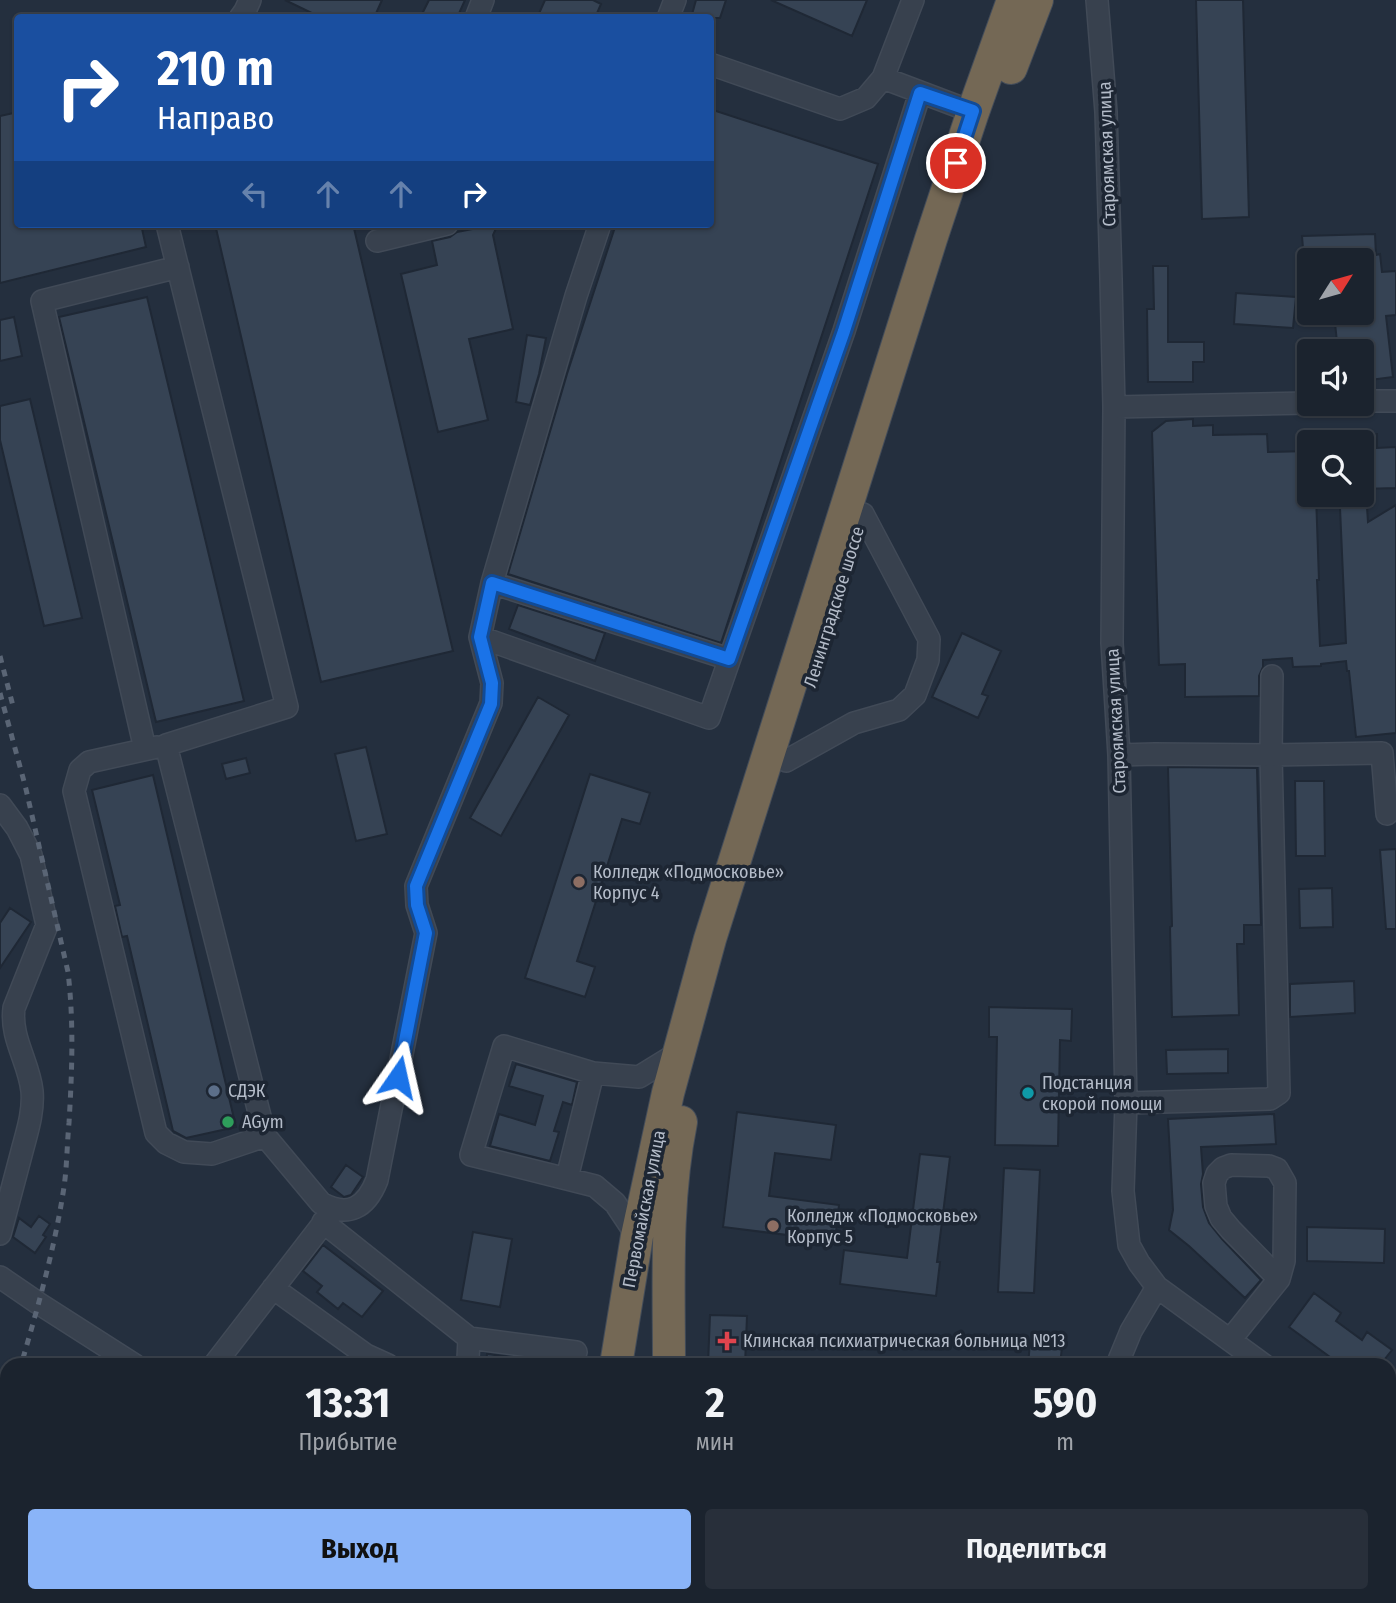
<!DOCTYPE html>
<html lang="ru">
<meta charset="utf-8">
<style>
body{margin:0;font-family:"Fira Sans Condensed",sans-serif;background:#282f3a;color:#f1f3f6;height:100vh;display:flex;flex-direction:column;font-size:26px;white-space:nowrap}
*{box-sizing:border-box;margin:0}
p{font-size:23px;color:#a0a4aa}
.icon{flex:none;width:38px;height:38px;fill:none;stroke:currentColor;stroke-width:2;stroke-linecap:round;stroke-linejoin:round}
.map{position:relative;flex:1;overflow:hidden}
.panel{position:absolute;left:0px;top:1358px;width:1396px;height:245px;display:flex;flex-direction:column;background:#1b232e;border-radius:21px 21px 0 0;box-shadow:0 2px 5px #0004,0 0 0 2px #39404a}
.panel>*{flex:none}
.top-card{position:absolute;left:14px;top:14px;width:700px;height:214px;border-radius:7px;box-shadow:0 2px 5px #0004,0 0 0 2px #39404a;background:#1a4fa0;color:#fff;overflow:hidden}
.needle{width:46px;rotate:53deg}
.buttons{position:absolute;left:1297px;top:248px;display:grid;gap:14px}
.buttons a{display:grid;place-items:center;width:77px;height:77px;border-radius:7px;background:#1b232e;box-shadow:0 2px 5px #0004,0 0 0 2px #39404a;font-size:35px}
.pin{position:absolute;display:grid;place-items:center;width:60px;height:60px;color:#fff;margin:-30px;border:4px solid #fff;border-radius:50%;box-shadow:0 2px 7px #0007}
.me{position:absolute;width:77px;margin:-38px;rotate:11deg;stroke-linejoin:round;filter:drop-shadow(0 0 5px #0008)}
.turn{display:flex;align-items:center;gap:24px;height:147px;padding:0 28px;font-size:32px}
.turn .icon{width:91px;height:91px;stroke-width:2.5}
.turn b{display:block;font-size:49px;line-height:60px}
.lanes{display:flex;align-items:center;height:66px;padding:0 28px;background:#0003;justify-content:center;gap:35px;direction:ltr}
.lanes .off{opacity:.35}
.eta{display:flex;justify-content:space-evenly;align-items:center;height:119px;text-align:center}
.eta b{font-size:42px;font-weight:700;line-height:49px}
.primary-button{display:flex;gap:14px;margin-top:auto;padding:14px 28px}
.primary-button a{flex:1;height:80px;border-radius:7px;background:#8ab4f8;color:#111;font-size:28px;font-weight:700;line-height:80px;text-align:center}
.primary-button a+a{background:#282f3a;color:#f1f3f6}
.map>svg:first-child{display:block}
</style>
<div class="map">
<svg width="1396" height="1603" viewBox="0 0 1396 1603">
<rect width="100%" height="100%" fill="#242f3e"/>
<!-- building -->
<path fill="#364354" stroke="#1f2835" stroke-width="2" d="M 285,0 L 382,0 L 374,18 L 322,18 Z
M 429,0 L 465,0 L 457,18 L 420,18 Z
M 545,0 L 593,0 L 601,4 L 595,18 L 537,18 Z
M 696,0 L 726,0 L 720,18 L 691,18 Z
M 771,0 L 867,0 L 852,36 Z
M 1196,0 L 1243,0 L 1249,217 L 1202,219 Z
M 710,109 L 878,164 L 721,643 L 508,574 L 567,374 L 616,224 L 710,224 Z
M 18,112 L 18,224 L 141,224 L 146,247 L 0,283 L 0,116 Z
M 215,224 L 353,224 L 453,651 L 321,682 Z
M 498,224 L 493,235 L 513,329 L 469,339 L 488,420 L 438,432 L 401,274 L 437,265 L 432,241 L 450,237 L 457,232 Z
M 1375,234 L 1376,255 L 1380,254 L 1382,272 L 1396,271 L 1396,315 L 1386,316 L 1393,377 L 1362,381 L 1362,352 L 1338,352 L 1334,313 L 1362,313 L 1362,261 L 1304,261 L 1302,236 Z
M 1153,266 L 1168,266 L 1168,342 L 1204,342 L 1204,362 L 1193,362 L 1193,382 L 1148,382 L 1147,309 L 1154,309 Z
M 1236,293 L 1296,297 L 1293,328 L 1234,324 Z
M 147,297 L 244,701 L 156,722 L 59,317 Z
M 14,317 L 22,356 L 0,361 L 0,320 Z
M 527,335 L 546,338 L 539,374 L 530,405 L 516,402 Z
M 30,399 L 82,618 L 44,626 L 0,440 L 0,406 Z
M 1193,419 L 1193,426 L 1213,425 L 1213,435 L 1267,434 L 1268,452 L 1309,451 L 1309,495 L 1316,495 L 1319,580 L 1317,580 L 1320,646 L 1346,643 L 1340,508 L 1367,507 L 1368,522 L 1396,505 L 1396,733 L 1356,737 L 1349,671 L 1347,671 L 1346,661 L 1321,664 L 1321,666 L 1293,667 L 1292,658 L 1263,660 L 1263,667 L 1259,676 L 1259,696 L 1185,697 L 1185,664 L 1159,665 L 1152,432 L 1166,421 Z
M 1377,434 L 1377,448 L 1396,447 L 1396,488 L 1362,489 L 1362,435 Z
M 518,605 L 605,633 L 595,661 L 509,629 Z
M 962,633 L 1001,651 L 982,694 L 988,696 L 978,718 L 932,697 Z
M 538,697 L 569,715 L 501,836 L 470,818 Z
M 366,747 L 387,834 L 356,841 L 335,754 Z
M 246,758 L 250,773 L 226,779 L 222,764 Z
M 1168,767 L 1257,768 L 1261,925 L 1244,925 L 1244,944 L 1237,944 L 1239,1015 L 1172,1017 L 1170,927 L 1172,926 Z
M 590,774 L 650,793 L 640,824 L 622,819 L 577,961 L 595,967 L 585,997 L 525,978 Z
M 153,775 L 236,1127 L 186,1138 L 173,1131 L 127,936 L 122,937 L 115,906 L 120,905 L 92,790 Z
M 1295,781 L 1324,781 L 1325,856 L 1296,856 Z
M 1396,849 L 1396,929 L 1386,929 L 1380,850 Z
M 1332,888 L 1333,927 L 1300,928 L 1299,889 Z
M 10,908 L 31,922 L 0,968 L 0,923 Z
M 1354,981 L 1355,1013 L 1290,1017 L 1290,984 Z
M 989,1007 L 1072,1009 L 1071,1041 L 1060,1040 L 1058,1146 L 995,1145 L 997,1037 L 989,1037 Z
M 1228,1049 L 1228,1073 L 1167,1074 L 1166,1050 Z
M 516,1064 L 577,1082 L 572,1105 L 563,1102 L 554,1131 L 559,1132 L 550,1161 L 490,1146 L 499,1114 L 535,1125 L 543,1096 L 509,1086 Z
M 737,1112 L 836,1125 L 831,1160 L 775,1153 L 769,1196 L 839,1205 L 835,1241 L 723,1227 Z
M 1274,1114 L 1276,1144 L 1201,1147 L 1203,1174 L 1201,1184 L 1203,1207 L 1209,1223 L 1222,1239 L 1261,1280 L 1245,1298 L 1189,1246 L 1169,1230 L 1173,1210 L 1168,1119 Z
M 920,1154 L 950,1157 L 937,1262 L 940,1262 L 936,1296 L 840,1284 L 844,1250 L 907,1258 Z
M 346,1165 L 363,1177 L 351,1195 L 344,1197 L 331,1187 Z
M 1004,1168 L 1040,1170 L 1034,1293 L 998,1292 Z
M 39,1216 L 50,1224 L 43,1235 L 46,1237 L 35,1253 L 13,1237 L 19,1218 L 31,1227 Z
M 1307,1227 L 1385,1229 L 1384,1263 L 1307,1261 Z
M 473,1232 L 512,1239 L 500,1307 L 461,1300 Z
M 323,1245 L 383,1291 L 362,1317 L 343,1303 L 338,1309 L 317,1292 L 322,1286 L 303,1271 Z
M 1314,1293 L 1341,1313 L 1336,1321 L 1362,1340 L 1367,1332 L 1392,1350 L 1380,1365 L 1341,1365 L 1289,1327 Z
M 710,1315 L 747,1316 L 745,1365 L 708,1365 Z
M 1030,1343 L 1062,1347 L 1060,1365 L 1028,1365 Z
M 487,1354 L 541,1361 L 541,1365 L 486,1365 Z"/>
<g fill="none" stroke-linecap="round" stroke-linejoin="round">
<!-- minor casing -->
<g stroke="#414a57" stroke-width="24">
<path id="minor" d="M 913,0 L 883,78 L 973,112
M 1097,0 L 1106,112 L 1111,279 L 1114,407 L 1112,643 L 1119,755 L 1126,1103 L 1123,1191 L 1129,1245 L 1139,1263 L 1157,1287 L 1264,1365
M 240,18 L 245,11 L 250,0
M 476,18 L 483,0
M 668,18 L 675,0
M 710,64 L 840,109 L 866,98 L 883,78
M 167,224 L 287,707 L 166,745 L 265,1136 L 321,1203 C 348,1218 366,1208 377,1180 L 426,933 L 417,905 L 416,886 L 491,703 L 492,683 L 480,637 L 492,583 L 576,296 L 600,224
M 377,241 L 447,224
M 1362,401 L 1396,401
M 1114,407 L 1309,403
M 492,583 L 729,659
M 480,637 L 709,718 L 844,331 L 920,93
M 1272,676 L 1271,755 L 1382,753 L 1387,814
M 157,747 L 89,762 L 80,770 L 74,791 L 156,1133 L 166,1143 L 184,1152 L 212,1154 L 265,1136
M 145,749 L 42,301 L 178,267
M 1119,755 L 1155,754 L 1271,755 L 1279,1093 L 1270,1099 L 1126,1103
M 786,761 L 854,723 L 899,710 L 915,695 L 928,660 L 929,639 L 863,514
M 0,805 L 17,828 L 31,855 L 47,925 L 14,1008 C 10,1038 29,1062 32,1091 C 34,1113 26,1135 21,1155 C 14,1181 7,1207 0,1234
M 567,1178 L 593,1073
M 323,1222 L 469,1338 L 468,1359 L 466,1365
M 637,1236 L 615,1203 L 595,1186 L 471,1155 L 504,1046 L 593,1073 L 639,1077 L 678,1053
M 0,1277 L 38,1303 L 135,1365
M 273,1288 L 366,1355 L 388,1365
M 469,1338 L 576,1352
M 1230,1340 L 1279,1279 L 1284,1261 L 1285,1183 L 1277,1169 L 1269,1166 L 1231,1165 L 1223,1168 L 1217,1174 L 1214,1183 L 1216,1206 L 1221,1218 L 1231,1230 L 1279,1279
M 214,1365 L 332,1212
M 1117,1365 L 1131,1331 L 1157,1287
M 1390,1458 L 1396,1465
M 485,1596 L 496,1603
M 31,1603 L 34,1596
M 226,1603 L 231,1596
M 1062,1603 L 1063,1596"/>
</g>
<!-- highway casing -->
<g stroke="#434c59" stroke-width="34">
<path id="highway" d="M 1011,68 L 1037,0
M 616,1365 L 637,1236 L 668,1093 L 710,939 L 931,239 L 973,112 L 1013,0
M 669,1365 C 669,1284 665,1202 681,1122
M 588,1603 L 588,1596
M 657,1603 L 658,1596"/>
</g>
<!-- minor -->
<use href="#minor" stroke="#38414e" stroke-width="21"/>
<!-- highway -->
<use href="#highway" stroke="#746855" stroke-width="32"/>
<!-- rail -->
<path stroke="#5a6575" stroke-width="5" stroke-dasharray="7 7" stroke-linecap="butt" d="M 0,656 L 13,706
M 0,693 L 25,785 L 68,972 C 74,1023 72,1072 69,1123 C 67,1144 67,1166 64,1187 C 55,1247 38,1307 21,1365
M 0,1460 L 7,1427"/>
</g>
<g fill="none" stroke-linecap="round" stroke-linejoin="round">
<!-- route casing -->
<g stroke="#114b97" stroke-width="18">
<path id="route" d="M 398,1077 L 426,933 L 417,905 L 416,886 L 491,704 L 492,683 L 480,637 L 492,583 L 729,659 L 844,331 L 920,93 L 973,111 L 956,163"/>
</g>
<!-- route -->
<use href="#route" stroke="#1a73e8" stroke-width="12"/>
</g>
<!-- markers -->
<g fill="#8d6e63" stroke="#1d2633" stroke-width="2.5">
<circle cx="579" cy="882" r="7"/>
<circle cx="773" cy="1226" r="7"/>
</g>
<circle fill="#5c6f8a" stroke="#1d2633" stroke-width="2.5" cx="214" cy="1091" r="7"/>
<circle fill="#0f9aa8" stroke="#1d2633" stroke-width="2.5" cx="1028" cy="1093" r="7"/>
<circle fill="#2e9e5b" stroke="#1d2633" stroke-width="2.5" cx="228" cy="1122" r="7"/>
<path fill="#e0444e" stroke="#1d2633" stroke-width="2.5" d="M723.5 1330.5h7v7h7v7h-7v7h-7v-7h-7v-7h7z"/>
<g text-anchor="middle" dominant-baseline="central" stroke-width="7" stroke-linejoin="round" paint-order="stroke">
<!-- street labels -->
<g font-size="18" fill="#b4bcc9" stroke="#1d2633">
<text transform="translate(1107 154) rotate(-92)">Староямская улица</text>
<text transform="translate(834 607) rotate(-73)">Ленинградское шоссе</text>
<text transform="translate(1116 721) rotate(-93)">Староямская улица</text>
<text transform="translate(644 1209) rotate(-79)">Первомайская улица</text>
</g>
<!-- poi labels -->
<g font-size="18" fill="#b4bcc9" stroke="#1d2633" text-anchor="start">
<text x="593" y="872">Колледж «Подмосковье»<tspan x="593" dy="21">Корпус 4</tspan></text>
<text x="1042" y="1083">Подстанция<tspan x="1042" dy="21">скорой помощи</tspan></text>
<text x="228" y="1091">СДЭК</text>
<text x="242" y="1122">AGym</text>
<text x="787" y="1216">Колледж «Подмосковье»<tspan x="787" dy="21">Корпус 5</tspan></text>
<text x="743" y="1341">Клинская психиатрическая больница №13</text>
</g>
</g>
</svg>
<div class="buttons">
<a><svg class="needle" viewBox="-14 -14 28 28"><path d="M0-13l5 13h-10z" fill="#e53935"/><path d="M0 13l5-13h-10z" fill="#a0a4aa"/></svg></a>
<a><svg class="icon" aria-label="sound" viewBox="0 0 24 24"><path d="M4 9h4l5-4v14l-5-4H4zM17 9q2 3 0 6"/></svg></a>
<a><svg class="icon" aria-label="search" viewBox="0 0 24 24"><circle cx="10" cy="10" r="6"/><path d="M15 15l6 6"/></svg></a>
</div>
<div class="pin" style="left:956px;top:163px;background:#d93025"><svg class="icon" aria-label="arrive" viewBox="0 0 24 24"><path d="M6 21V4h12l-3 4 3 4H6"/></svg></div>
<svg class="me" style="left:398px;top:1077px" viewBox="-20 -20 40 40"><path d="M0-17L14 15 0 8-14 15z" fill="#1a73e8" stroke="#fff" stroke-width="4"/></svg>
<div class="top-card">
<div class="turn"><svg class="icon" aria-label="right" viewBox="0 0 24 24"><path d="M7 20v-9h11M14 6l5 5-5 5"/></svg><div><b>210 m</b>Направо</div></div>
<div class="lanes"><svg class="icon off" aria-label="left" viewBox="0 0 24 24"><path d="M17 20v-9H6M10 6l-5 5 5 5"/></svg><svg class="icon off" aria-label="ahead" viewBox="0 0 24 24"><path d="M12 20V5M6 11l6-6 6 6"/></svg><svg class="icon off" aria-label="ahead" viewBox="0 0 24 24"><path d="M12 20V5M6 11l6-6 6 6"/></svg><svg class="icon" aria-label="right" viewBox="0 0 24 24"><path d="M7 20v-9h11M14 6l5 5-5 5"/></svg></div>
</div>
<section class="panel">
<div class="eta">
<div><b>13:31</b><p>Прибытие</p></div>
<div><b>2</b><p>мин</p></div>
<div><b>590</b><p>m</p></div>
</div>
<div class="primary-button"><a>Выход</a><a>Поделиться</a></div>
</section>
</div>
